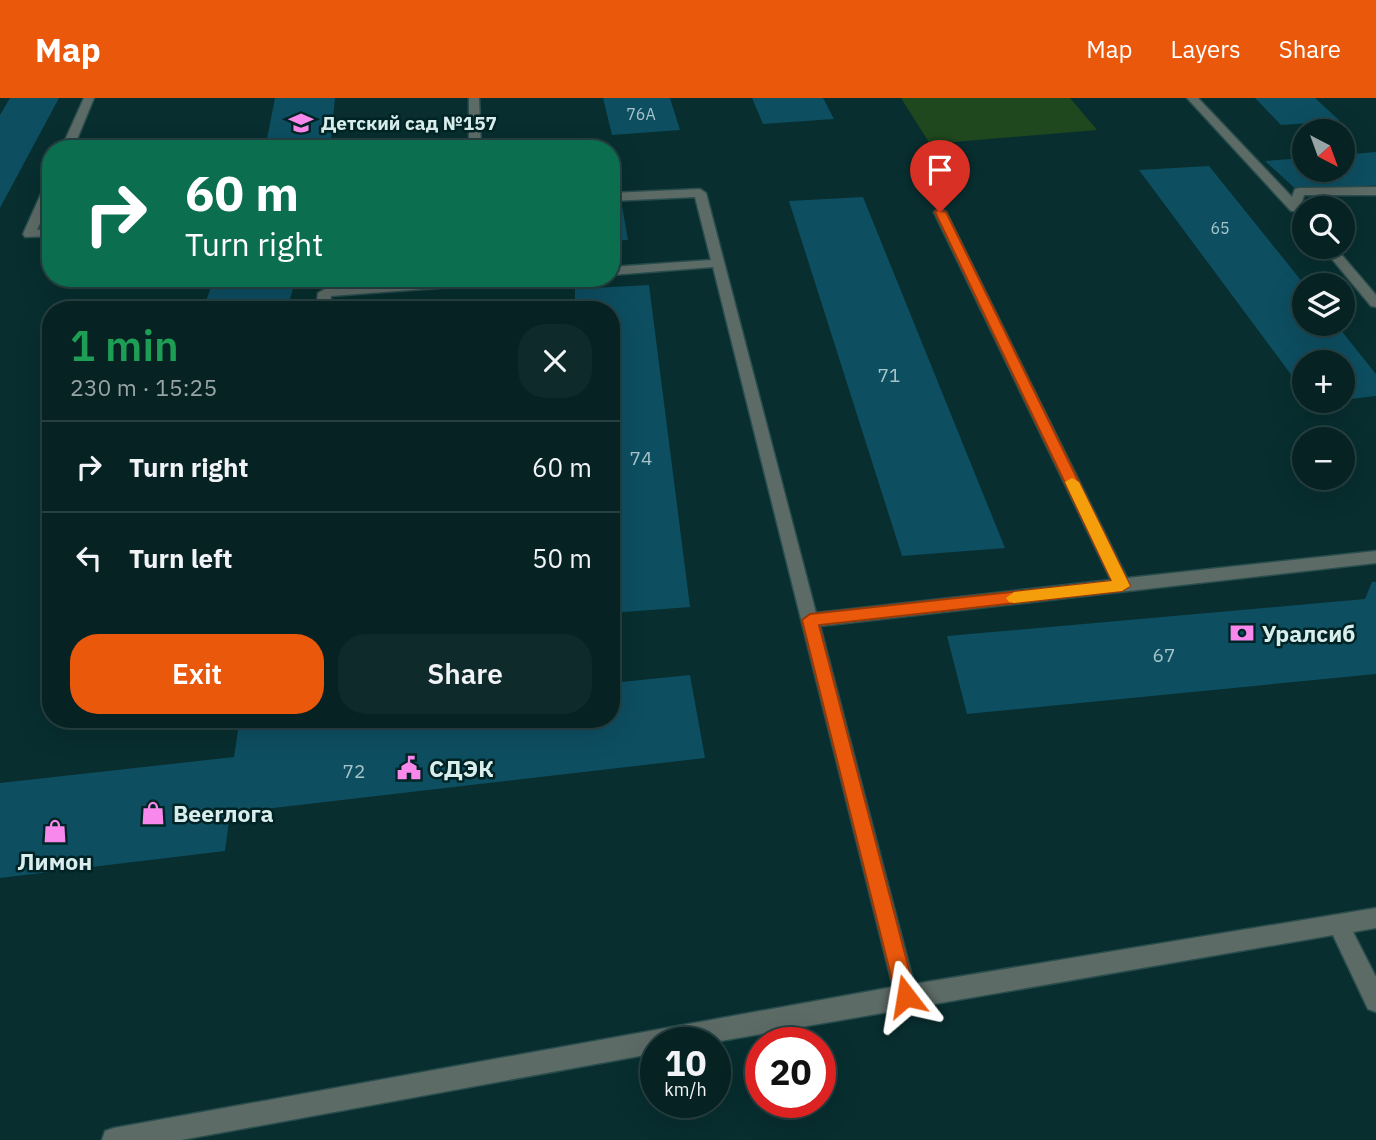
<!DOCTYPE html>
<meta charset="utf-8">
<style>
body{margin:0;font-family:"IBM Plex Sans",sans-serif;background:#0f2a2b;color:#f1f3f6;height:100vh;display:flex;flex-direction:column;font-size:26px;white-space:nowrap}
*{box-sizing:border-box;margin:0}
p{font-size:23px;color:#98a4a6}
.icon{flex:none;width:38px;height:38px;fill:none;stroke:currentColor;stroke-width:2;stroke-linecap:round;stroke-linejoin:round}
.map{position:relative;flex:1;overflow:hidden}
.sheet{position:absolute;left:42px;top:203px;width:578px;height:427px;display:flex;flex-direction:column;background:#062223;border-radius:28px;box-shadow:0 7px 28px #0002,0 0 0 2px #273f41}
.sheet>*{flex:none}
.banner{position:absolute;left:42px;top:42px;width:578px;height:147px;border-radius:28px;box-shadow:0 7px 28px #0002,0 0 0 2px #273f41;background:#0b6e4f;color:#fff;overflow:hidden}
.needle{width:46px;rotate:139deg}
.tools{position:absolute;left:1292px;top:21px;display:grid;gap:14px}
.tools a{display:grid;place-items:center;width:63px;height:63px;border-radius:50%;background:#062223;box-shadow:0 7px 28px #0002,0 0 0 2px #273f41;font-size:35px}
.speed{position:absolute;left:640px;top:929px;display:flex;gap:14px;font-size:35px;font-weight:700;text-align:center}
.speed>*{display:grid;place-content:center;width:91px;height:91px;border-radius:50%;background:#062223;box-shadow:0 7px 28px #0002,0 0 0 2px #273f41;line-height:1}
.speed small{font-size:18px;font-weight:400}
.speed .limit{border:10px solid #d22;background:#fff;color:#111}
.pin{position:absolute;display:grid;place-items:center;width:60px;height:60px;color:#fff;margin:-72px -30px;border-radius:50% 50% 50% 0;rotate:-45deg;box-shadow:0 0 7px #0007}
.pin .icon{rotate:45deg}
.me{position:absolute;width:77px;margin:-38px;rotate:346deg;stroke-linejoin:round;filter:drop-shadow(0 0 5px #0008)}
.turn{display:flex;align-items:center;gap:24px;height:147px;padding:0 28px;font-size:32px}
.turn .icon{width:91px;height:91px;stroke-width:2.5}
.turn b{display:block;font-size:49px;line-height:60px}
.round{display:grid;place-items:center;flex:none;width:74px;height:74px;border-radius:28px;background:#0f2a2b}
.overview{display:flex;align-items:center;justify-content:space-between;height:119px;padding:0 28px}
h1{font-size:42px;font-weight:600;line-height:52px;color:#1e9e55}
.cta{display:flex;gap:14px;margin-top:auto;padding:14px 28px}
.cta a{flex:1;height:80px;border-radius:28px;background:#ea580c;color:#fff;font-size:28px;font-weight:600;line-height:80px;text-align:center}
.cta a+a{background:#0f2a2b;color:#f1f3f6}
ul{padding:0;list-style:none}
li{display:flex;align-items:center;gap:21px;height:91px;padding:0 28px;border-top:2px solid #273f41}
li div{flex:1}
li b{display:block;font-size:26px}
li em{font-style:normal}
header{display:flex;align-items:center;gap:42px;box-sizing:border-box;height:98px;padding:0 35px;background:#ea580c;color:#fff}
header strong{font-size:33px}
nav{display:flex;gap:38px;margin-inline-start:auto;font-size:24px}
.map>svg:first-child{display:block}
</style>
<header>
<strong>Map</strong>
<nav><a>Map</a><a>Layers</a><a>Share</a></nav>
</header>
<div class="map">
<svg width="1376" height="1042" viewBox="0 0 1376 1042">
<rect width="100%" height="100%" fill="#082e2f"/>
<!-- green -->
<path fill="#20481e" d="M 901,0 L 1070,0 L 1097,32 L 930,46 Z"/>
<!-- building -->
<path fill="#0d4e61" d="M 10,0 L 59,0 L 0,110 L 0,17 Z
M 275,0 L 335,0 L 330,51 L 265,51 Z
M 603,0 L 670,0 L 680,32 L 612,37 Z
M 752,0 L 823,0 L 834,21 L 763,26 Z
M 1255,0 L 1315,0 L 1340,23 L 1281,27 Z
M 1376,54 L 1376,87 L 1299,94 L 1265,63 L 1304,60 L 1304,72 L 1342,72 L 1342,57 Z
M 1209,68 L 1304,186 L 1304,226 L 1336,226 L 1376,276 L 1376,298 L 1342,302 L 1342,264 L 1304,264 L 1304,294 L 1139,72 Z
M 863,99 L 1005,450 L 902,458 L 789,103 Z
M 622,108 L 628,142 L 611,143 L 611,109 Z
M 214,180 L 296,180 L 287,212 L 203,212 Z
M 649,187 L 690,509 L 611,515 L 611,212 L 575,212 L 575,191 Z
M 1372,484 L 1376,484 L 1376,576 L 967,616 L 947,538 L 1365,501 Z
M 690,577 L 705,660 L 230,715 L 225,753 L 0,780 L 0,685 L 234,659 L 239,626 L 285,621 L 611,621 L 611,585 Z"/>
<g fill="none" stroke-linecap="round" stroke-linejoin="round">
<!-- minor casing -->
<g stroke="#294d4d" stroke-width="3">
<path id="minor" d="M 84,0 L 94,0 L 73,51 L 61,51 Z
M 469,0 L 479,0 L 481,51 L 469,51 Z
M 1187,0 L 1198,0 L 1292,99 L 1295,91 L 1299,90 L 1376,89 L 1376,97 L 1304,97 L 1299,113 L 1291,113 Z
M 51,84 L 51,101 L 37,132 L 51,130 L 51,138 L 25,139 L 23,136 L 45,87 Z
M 700,91 L 706,95 L 816,515 L 1111,482 L 934,114 L 940,110 L 946,114 L 1127,480 L 1376,453 L 1376,465 L 820,528 L 914,886 L 1376,810 L 1376,830 L 1353,834 L 1376,879 L 1376,914 L 1368,911 L 1333,837 L 709,945 L 656,945 L 656,955 L 181,1042 L 102,1042 L 105,1033 L 114,1030 L 893,889 L 713,169 L 611,177 L 611,169 L 711,162 L 695,99 L 611,103 L 611,95 Z
M 1322,149 L 1335,149 L 1376,197 L 1376,209 L 1371,208 Z
M 465,180 L 524,180 L 518,184 L 331,198 L 330,212 L 316,212 L 318,195 L 325,191 Z"/>
</g>
<!-- minor -->
<use href="#minor" fill="#5d6b66" fill-rule="evenodd"/>
</g>
<!-- route -->
<path fill="#ea580c" stroke="#983908" stroke-width="2" d="M 937,112 L 946,114 L 1130,488 L 1122,493 L 819,527 L 916,898 L 913,905 L 906,908 L 899,905 L 896,898 L 802,522 L 810,516 L 1112,483 L 935,114 Z"/>
<!-- slow -->
<path fill="#f59e0b" d="M 1072,380 L 1079,384 L 1130,488 L 1122,493 L 1014,505 L 1009,504 L 1006,500 L 1014,494 L 1112,483 L 1065,384 Z"/>
<!-- icons -->
<defs>
<g id="school-bare" transform="scale(1.89)"><path d="M0-5L7-2L0 1L-7-2ZM-4 1L0 2.5L4 1V4Q0 6-4 4Z" fill="#f888eb" stroke="#002425" stroke-width="2.5" paint-order="stroke"/></g>
<g id="bank-bare" transform="scale(1.89)"><path d="M-6-4H6V4H-6ZM0-2.3a2.3 2.3 0 1 0 0 4.6a2.3 2.3 0 1 0 0-4.6Z" fill="#f888eb" stroke="#002425" stroke-width="2.5" paint-order="stroke"/></g>
<g id="civic-bare" transform="scale(1.89)"><path d="M-.6-6.5H3V-4.5H.6V-3L4-1V1h2V6H-6V1h2V-1L-.6-3ZM-1.2 2.5V6h2.4V2.5Z" fill="#f888eb" stroke="#002425" stroke-width="2.5" paint-order="stroke"/></g>
<g id="shop-bare" transform="scale(1.89)"><path d="M-5-2.5h2.3a2.7 3.5 0 0 1 5.4 0H5L5.5 6h-11ZM-1.5-2.5h3a1.5 2.3 0 0 0-3 0Z" fill="#f888eb" stroke="#002425" stroke-width="2.5" paint-order="stroke"/></g>
</defs>
<g fill-rule="evenodd">
<use href="#school-bare" x="301" y="25"/>
<use href="#bank-bare" x="1242" y="535"/>
<use href="#civic-bare" x="409" y="670"/>
<use href="#shop-bare" x="153" y="715"/>
<use href="#shop-bare" x="55" y="733"/>
</g>
<g text-anchor="middle" dominant-baseline="central" stroke-width="5" stroke-linejoin="round" paint-order="stroke">
<!-- far-number labels -->
<g font-size="16" fill="#a6c5ca">
<text x="641" y="16">76А</text>
<text x="1220" y="130">65</text>
</g>
<!-- far-poi labels -->
<g font-size="19" font-weight="bold" fill="#d9eded" stroke="#002425" text-anchor="start">
<text x="321" y="25">Детский сад №157</text>
</g>
<!-- number labels -->
<g font-size="19" fill="#a6c5ca">
<text x="889" y="277">71</text>
<text x="641" y="360">74</text>
<text x="1164" y="557">67</text>
<text x="354" y="673">72</text>
</g>
<!-- poi labels -->
<g font-size="23" font-weight="bold" fill="#d9eded" stroke="#002425" text-anchor="start">
<text x="1262" y="535">Уралсиб</text>
<text x="429" y="670">СДЭК</text>
<text x="173" y="715">Beerлога</text>
<text x="55" y="763" text-anchor="middle">Лимон</text>
</g>
</g>
</svg>
<div class="tools">
<a><svg class="needle" viewBox="-14 -14 28 28"><path d="M0-13l5 13h-10z" fill="#e53935"/><path d="M0 13l5-13h-10z" fill="#98a4a6"/></svg></a>
<a><svg class="icon" aria-label="search" viewBox="0 0 24 24"><circle cx="10" cy="10" r="6"/><path d="M15 15l6 6"/></svg></a>
<a><svg class="icon" aria-label="layers" viewBox="0 0 24 24"><path d="M12 4l9 5-9 5-9-5zM3 14l9 5 9-5"/></svg></a>
<a>+</a>
<a>−</a>
</div>
<div class="speed"><div>10<small>km/h</small></div><div class="limit">20</div></div>
<div class="pin" style="left:940px;top:114px;background:#d93025"><svg class="icon" aria-label="arrive" viewBox="0 0 24 24"><path d="M6 21V4h12l-3 4 3 4H6"/></svg></div>
<svg class="me" style="left:906px;top:898px" viewBox="-20 -20 40 40"><path d="M0-17L14 15 0 8-14 15z" fill="#ea580c" stroke="#fff" stroke-width="4"/></svg>
<div class="banner">
<div class="turn"><svg class="icon" aria-label="right" viewBox="0 0 24 24"><path d="M7 20v-9h11M14 6l5 5-5 5"/></svg><div><b>60 m</b>Turn right</div></div>
</div>
<section class="sheet">
<div class="overview"><div><h1>1 min</h1><p>230 m · 15:25</p></div><a class="round"><svg class="icon" aria-label="close" viewBox="0 0 24 24"><path d="M6 6l12 12M18 6L6 18"/></svg></a></div>
<ul>
<li><svg class="icon" aria-label="right" viewBox="0 0 24 24"><path d="M7 20v-9h11M14 6l5 5-5 5"/></svg><div><b>Turn right</b></div><em>60 m</em></li>
<li><svg class="icon" aria-label="left" viewBox="0 0 24 24"><path d="M17 20v-9H6M10 6l-5 5 5 5"/></svg><div><b>Turn left</b></div><em>50 m</em></li>
</ul>
<div class="cta"><a>Exit</a><a>Share</a></div>
</section>
</div>
